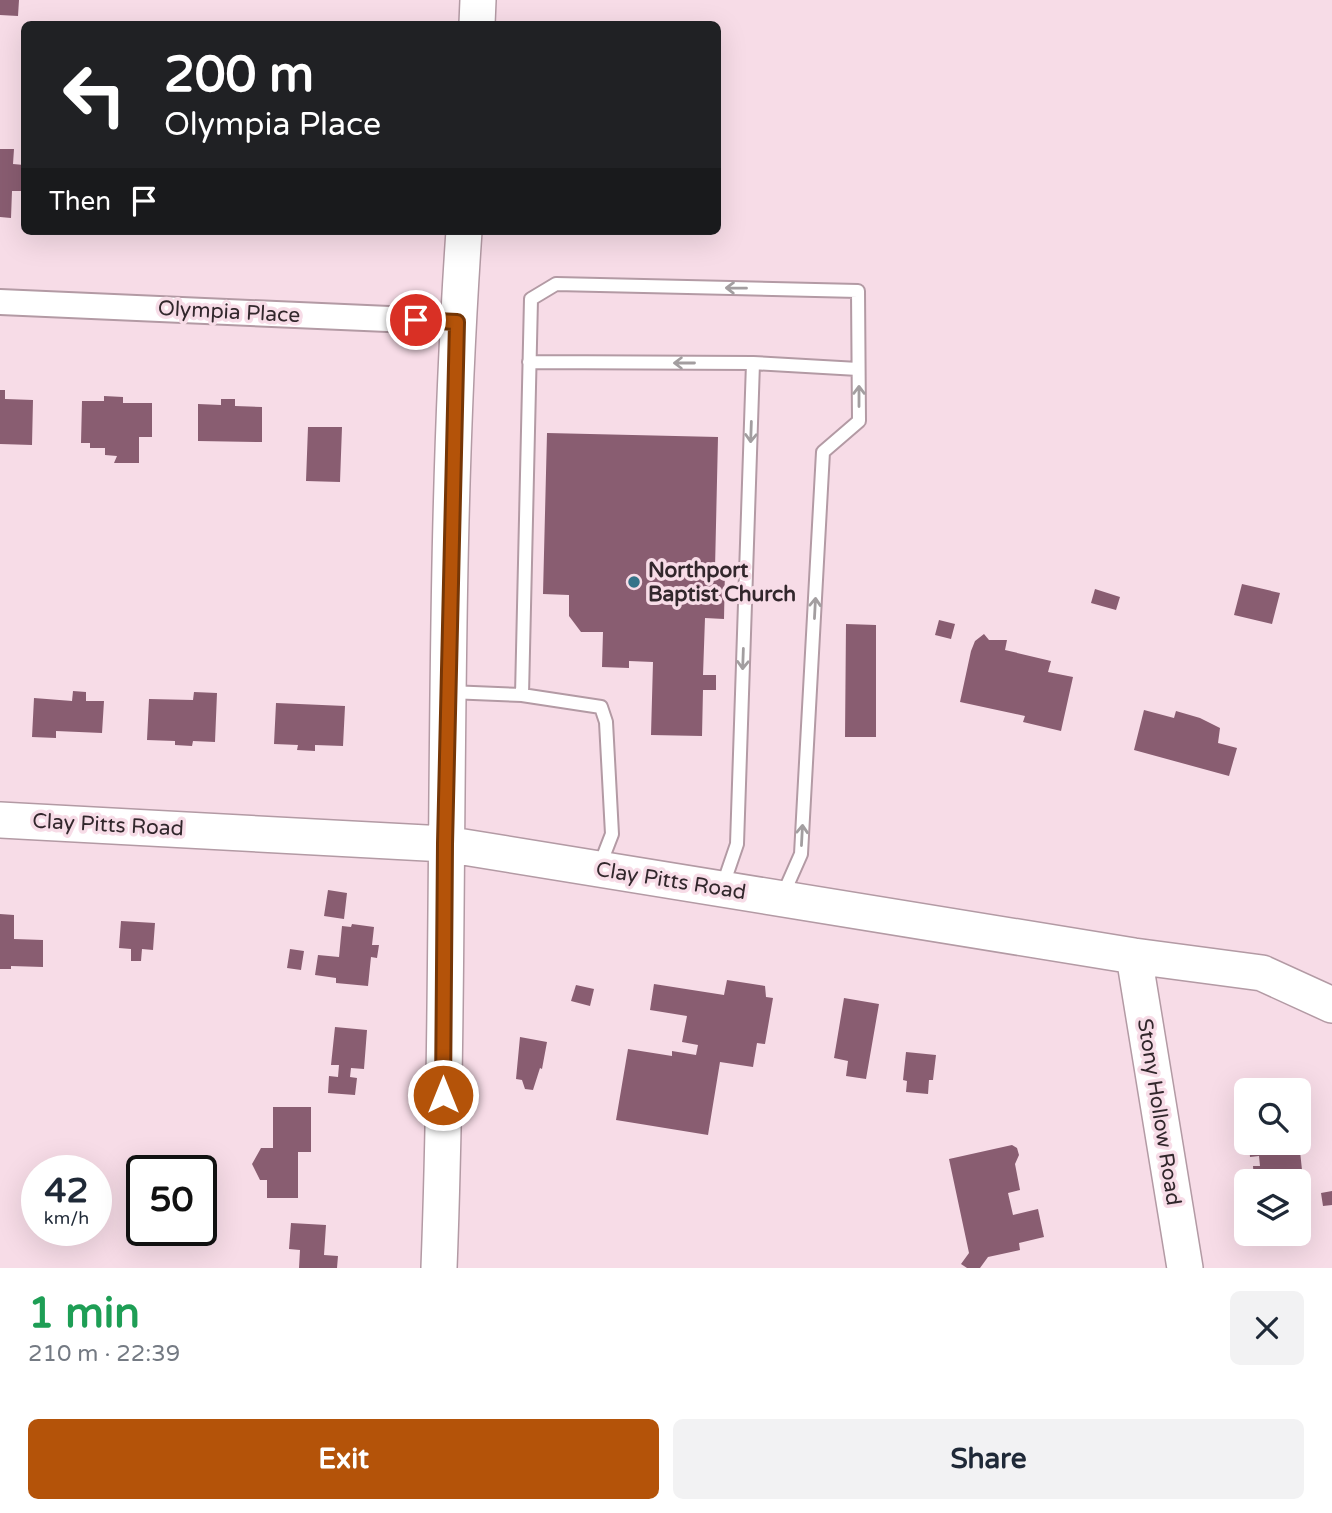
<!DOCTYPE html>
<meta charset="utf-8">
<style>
body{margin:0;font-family:"Varela Round",sans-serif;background:#f2f2f3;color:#1f2937;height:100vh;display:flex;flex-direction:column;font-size:26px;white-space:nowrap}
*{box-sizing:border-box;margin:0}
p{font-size:23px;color:#747a83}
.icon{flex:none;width:38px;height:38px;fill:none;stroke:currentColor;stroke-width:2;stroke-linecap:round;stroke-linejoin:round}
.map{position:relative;height:1268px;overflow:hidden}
.side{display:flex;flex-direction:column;background:#fff;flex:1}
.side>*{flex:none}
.top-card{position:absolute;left:21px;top:21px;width:700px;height:214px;border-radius:10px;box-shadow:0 7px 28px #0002;background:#202124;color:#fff;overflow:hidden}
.fabs{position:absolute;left:1234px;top:1078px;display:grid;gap:14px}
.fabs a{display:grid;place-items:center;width:77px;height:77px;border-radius:10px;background:#fff;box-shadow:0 7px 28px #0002;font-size:35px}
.speed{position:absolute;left:21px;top:1155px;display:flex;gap:14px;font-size:35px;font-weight:700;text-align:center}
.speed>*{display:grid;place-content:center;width:91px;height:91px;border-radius:50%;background:#fff;box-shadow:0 7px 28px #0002;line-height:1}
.speed small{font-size:18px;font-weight:400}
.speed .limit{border:4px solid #111;border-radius:10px;background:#fff;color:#111}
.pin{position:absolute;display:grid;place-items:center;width:60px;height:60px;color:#fff;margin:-30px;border:4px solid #fff;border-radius:50%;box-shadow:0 2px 7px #0007}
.me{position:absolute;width:77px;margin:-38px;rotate:0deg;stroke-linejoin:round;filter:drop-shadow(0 0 5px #0008)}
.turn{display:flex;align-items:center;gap:24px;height:147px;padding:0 28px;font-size:32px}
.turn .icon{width:91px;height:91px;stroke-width:2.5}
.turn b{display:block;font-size:49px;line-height:60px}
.then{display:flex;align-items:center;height:66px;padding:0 28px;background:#0003;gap:14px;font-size:26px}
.round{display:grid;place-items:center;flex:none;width:74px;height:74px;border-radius:10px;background:#f2f2f3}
.overview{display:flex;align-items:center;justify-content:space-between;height:119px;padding:0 28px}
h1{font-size:42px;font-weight:800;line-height:52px;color:#1e9e55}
.primary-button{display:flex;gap:14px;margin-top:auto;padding:14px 28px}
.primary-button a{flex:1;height:80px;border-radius:10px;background:#b45309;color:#fff;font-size:28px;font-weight:800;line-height:80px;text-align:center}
.primary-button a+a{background:#f2f2f3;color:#1f2937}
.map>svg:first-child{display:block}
</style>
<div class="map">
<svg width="1332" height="1268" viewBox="0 0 1332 1268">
<rect width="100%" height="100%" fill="#f7dce7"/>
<!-- building -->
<path fill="#895d71" d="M 0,0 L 19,0 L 18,16 L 0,15 Z
M 0,149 L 14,149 L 13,164 L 24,165 L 24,191 L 12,191 L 11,218 L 0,217 Z
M 0,390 L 5,390 L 5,399 L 33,400 L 32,445 L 0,444 Z
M 104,396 L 123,397 L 123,403 L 152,403 L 152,437 L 139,437 L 139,463 L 114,463 L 117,456 L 105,455 L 105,448 L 90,448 L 90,443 L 81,443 L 82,401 L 104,401 Z
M 221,399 L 235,399 L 235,406 L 262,407 L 262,442 L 198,441 L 198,404 L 221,405 Z
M 308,427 L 342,427 L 340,482 L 306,481 Z
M 547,433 L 718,437 L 715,569 L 725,569 L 724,619 L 705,618 L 703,675 L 716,675 L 716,690 L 703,690 L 702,736 L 651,735 L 653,662 L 629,661 L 629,668 L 602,667 L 603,632 L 581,632 L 569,616 L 569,595 L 543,594 Z
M 1242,584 L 1280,593 L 1272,624 L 1234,615 Z
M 1095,589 L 1120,597 L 1116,610 L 1091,603 Z
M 939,620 L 955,624 L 951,639 L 935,635 Z
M 846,624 L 876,625 L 876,737 L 845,737 Z
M 984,634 L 989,640 L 1007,640 L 1005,650 L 1051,661 L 1048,672 L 1073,677 L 1061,731 L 1023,722 L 1025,716 L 960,702 L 971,651 L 975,641 Z
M 73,691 L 86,692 L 86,701 L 104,701 L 102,733 L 56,731 L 56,738 L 32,737 L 34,698 L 72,701 Z
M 194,692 L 217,693 L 215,742 L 193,741 L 192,746 L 175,745 L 175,741 L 147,740 L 149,699 L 193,700 Z
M 276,703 L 345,706 L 343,746 L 315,745 L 315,751 L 297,750 L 298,745 L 274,744 Z
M 1144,710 L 1174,718 L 1176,711 L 1200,718 L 1220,728 L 1218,743 L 1237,748 L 1229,776 L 1134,750 Z
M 328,890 L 347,893 L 344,919 L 324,916 Z
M 0,914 L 14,915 L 14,939 L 43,940 L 43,967 L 11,966 L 11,969 L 0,969 Z
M 121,921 L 155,923 L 153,950 L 142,949 L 141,961 L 131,961 L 131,949 L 119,948 Z
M 352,924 L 374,927 L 372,945 L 379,945 L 377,958 L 371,957 L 368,986 L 336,983 L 336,978 L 315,975 L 318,955 L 339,957 L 342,926 L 351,927 Z
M 290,949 L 304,951 L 301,970 L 287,968 Z
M 727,980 L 765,986 L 766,997 L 773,998 L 765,1044 L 757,1043 L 753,1067 L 720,1062 L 708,1135 L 616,1120 L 628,1049 L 672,1056 L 672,1051 L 696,1055 L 698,1045 L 682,1042 L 687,1016 L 650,1010 L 654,984 L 724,995 Z
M 576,985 L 594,989 L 590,1006 L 571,1001 Z
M 844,998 L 879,1004 L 866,1079 L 846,1076 L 848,1061 L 834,1058 Z
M 335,1027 L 367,1030 L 364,1069 L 351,1068 L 350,1077 L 357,1078 L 355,1095 L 328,1093 L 329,1076 L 338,1077 L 339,1065 L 331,1065 Z
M 520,1037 L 547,1042 L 542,1069 L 540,1068 L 533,1090 L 525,1089 L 522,1080 L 516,1079 Z
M 906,1052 L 936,1055 L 933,1080 L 929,1080 L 928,1094 L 906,1092 L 907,1081 L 903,1080 Z
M 273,1107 L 311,1107 L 311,1152 L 298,1152 L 298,1198 L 267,1198 L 267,1180 L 260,1180 L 252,1164 L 261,1148 L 273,1148 Z
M 1249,1143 L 1279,1143 L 1280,1152 L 1300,1151 L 1302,1170 L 1283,1171 L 1283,1181 L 1254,1181 L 1253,1166 L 1260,1166 L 1259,1156 L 1250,1157 Z
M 1012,1145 L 1017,1148 L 1019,1155 L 1015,1164 L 1020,1190 L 1008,1193 L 1013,1215 L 1038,1209 L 1044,1237 L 1019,1243 L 1020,1250 L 988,1257 L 980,1268 L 967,1268 L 961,1264 L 969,1253 L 949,1159 Z
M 1332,1191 L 1332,1205 L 1323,1206 L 1321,1193 Z
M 1303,1214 L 1305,1228 L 1298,1229 L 1298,1215 Z
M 291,1223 L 326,1225 L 324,1255 L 338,1256 L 337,1268 L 299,1268 L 300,1250 L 289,1249 Z"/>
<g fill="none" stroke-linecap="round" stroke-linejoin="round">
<!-- lane casing -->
<g stroke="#b39aa4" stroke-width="16">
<path id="lane" d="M 529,362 L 753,363 L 858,369
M 449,692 L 522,695 L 601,707 L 606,722 L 612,834 L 600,865
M 522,695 L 531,299 L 556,284 L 858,291 L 859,421 L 823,452 L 801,854 L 782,897
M 723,885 L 737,844 L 753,363"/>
</g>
<!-- street casing -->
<g stroke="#b39aa4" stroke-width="28">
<path id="street" d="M 0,302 L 457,322"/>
</g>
<!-- secondary casing -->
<g stroke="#b39aa4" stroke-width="38">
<path id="secondary" d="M 477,24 L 478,0
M 0,820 L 445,844 L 1134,956 L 1262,973 L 1332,1005
M 1134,956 L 1185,1268
M 439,1268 C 452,923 440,576 464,231"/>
</g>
<!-- lane -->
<use href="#lane" stroke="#fff" stroke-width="12"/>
<!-- street -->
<use href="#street" stroke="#fff" stroke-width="24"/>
<!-- secondary -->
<use href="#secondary" stroke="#fff" stroke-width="35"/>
</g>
<!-- one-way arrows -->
<defs><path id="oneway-shaft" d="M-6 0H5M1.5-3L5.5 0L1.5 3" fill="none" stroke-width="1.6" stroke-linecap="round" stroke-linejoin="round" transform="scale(1.75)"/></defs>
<g stroke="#a39ea0">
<use href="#oneway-shaft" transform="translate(736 288) rotate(-179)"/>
<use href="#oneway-shaft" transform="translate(684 363) rotate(-180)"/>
<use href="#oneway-shaft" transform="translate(859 396) rotate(-90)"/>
<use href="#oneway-shaft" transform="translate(751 432) rotate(92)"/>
<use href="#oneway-shaft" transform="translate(815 608) rotate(-87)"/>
<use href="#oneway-shaft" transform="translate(743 659) rotate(92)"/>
<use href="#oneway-shaft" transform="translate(802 835) rotate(-87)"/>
</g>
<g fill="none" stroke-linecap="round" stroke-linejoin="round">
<!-- route casing -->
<g stroke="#753606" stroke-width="18">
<path id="route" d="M 416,320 L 457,322 L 445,844 L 443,1095"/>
</g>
<!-- route -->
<use href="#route" stroke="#b45309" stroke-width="12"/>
</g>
<!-- markers -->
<circle fill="#357389" stroke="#f7dce7" stroke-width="2.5" cx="634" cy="582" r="7"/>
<g text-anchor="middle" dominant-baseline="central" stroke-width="7" stroke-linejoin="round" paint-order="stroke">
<!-- street labels -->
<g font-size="21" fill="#32272c" stroke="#f7dce7">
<text transform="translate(229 312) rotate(3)">Olympia Place</text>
<text transform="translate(108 825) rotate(3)">Clay Pitts Road</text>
<text transform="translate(671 881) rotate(9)">Clay Pitts Road</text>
<text transform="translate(1159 1112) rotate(81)">Stony Hollow Road</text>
</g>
<!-- poi labels -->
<g font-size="21" font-weight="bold" fill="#32272c" stroke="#f7dce7" text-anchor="start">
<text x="648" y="570">Northport<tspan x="648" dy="24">Baptist Church</tspan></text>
</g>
</g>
</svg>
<div class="fabs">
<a><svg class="icon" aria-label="search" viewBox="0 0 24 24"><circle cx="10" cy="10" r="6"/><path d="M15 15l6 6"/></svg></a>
<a><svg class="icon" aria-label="layers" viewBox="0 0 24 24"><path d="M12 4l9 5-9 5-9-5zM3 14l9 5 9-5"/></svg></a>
</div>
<div class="speed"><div>42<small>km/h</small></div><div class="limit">50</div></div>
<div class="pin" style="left:416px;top:320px;background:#d93025"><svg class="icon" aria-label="arrive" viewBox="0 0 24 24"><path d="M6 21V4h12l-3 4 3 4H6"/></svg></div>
<svg class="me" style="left:443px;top:1095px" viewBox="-20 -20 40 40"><circle r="17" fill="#b45309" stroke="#fff" stroke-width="3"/><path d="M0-11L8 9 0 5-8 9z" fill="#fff"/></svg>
<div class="top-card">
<div class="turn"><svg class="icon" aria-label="left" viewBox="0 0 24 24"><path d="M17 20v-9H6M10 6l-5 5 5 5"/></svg><div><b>200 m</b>Olympia Place</div></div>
<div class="then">Then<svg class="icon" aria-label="arrive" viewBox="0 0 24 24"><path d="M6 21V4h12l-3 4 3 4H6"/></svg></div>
</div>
</div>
<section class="side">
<div class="overview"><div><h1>1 min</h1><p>210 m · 22:39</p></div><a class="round"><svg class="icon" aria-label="close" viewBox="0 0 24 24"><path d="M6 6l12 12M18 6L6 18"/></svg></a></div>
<div class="primary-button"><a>Exit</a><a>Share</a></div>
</section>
